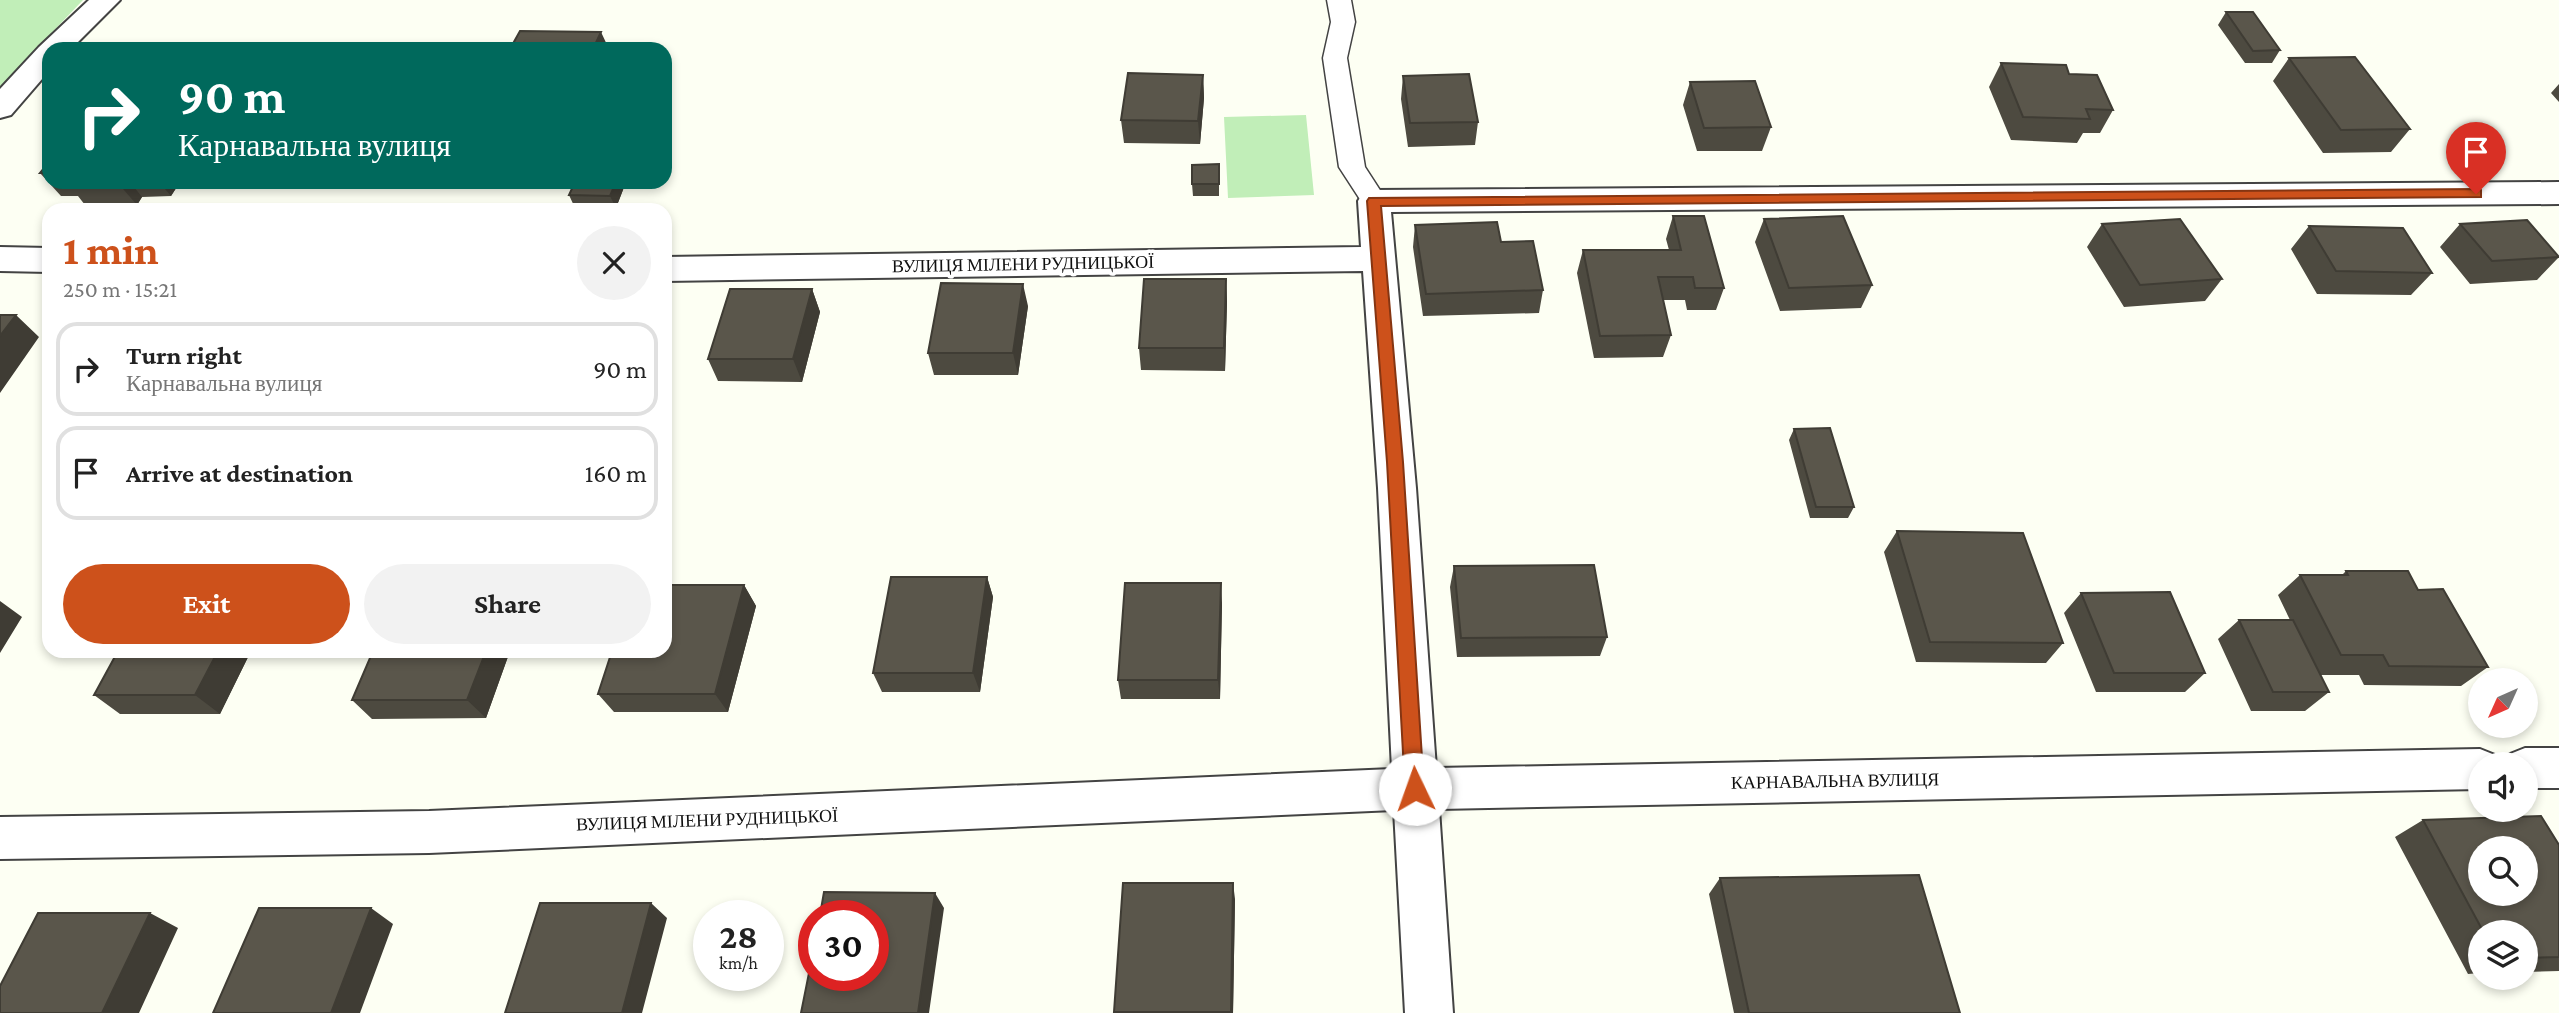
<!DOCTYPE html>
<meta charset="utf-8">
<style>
body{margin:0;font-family:"Crimson Pro",serif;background:#f2f2f2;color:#222;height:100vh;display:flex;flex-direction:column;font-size:26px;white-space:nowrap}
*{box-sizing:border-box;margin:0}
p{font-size:23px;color:#767676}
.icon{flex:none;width:38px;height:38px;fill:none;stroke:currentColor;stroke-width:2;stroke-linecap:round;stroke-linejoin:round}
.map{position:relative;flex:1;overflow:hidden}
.side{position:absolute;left:42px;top:203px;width:630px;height:455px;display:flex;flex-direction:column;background:#fff;border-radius:21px;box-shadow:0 4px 10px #0003}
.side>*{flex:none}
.banner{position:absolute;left:42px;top:42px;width:630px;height:147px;border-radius:21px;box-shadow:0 4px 10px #0003;background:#00695c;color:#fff;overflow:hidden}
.needle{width:46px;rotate:225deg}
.buttons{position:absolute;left:2468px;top:668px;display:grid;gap:14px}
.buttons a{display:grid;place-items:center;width:70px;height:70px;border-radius:50%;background:#fff;box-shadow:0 4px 10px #0003;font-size:35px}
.speed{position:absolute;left:693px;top:900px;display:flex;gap:14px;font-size:35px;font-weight:700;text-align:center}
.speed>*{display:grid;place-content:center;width:91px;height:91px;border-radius:50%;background:#fff;box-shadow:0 4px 10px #0003;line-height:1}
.speed small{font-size:18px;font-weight:400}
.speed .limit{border:10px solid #d22;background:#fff;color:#111}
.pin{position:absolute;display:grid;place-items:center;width:60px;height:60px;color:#fff;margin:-72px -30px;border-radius:50% 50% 50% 0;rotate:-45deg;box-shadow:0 0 7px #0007}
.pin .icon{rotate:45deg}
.me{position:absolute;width:77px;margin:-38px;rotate:357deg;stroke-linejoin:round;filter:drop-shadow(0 0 5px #0008)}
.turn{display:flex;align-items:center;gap:24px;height:147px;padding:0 21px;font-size:32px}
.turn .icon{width:91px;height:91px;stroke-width:2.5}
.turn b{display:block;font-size:49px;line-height:60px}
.round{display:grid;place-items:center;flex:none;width:74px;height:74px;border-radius:37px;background:#f2f2f2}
.headline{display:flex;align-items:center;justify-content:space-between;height:119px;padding:0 21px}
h1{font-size:42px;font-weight:700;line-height:52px;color:#cd511b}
.button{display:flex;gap:14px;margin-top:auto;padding:14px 21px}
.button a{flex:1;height:80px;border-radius:42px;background:#cd511b;color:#fff;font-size:28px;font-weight:700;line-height:80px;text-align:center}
.button a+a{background:#f2f2f2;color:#222}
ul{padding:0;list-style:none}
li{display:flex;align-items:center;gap:21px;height:94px;margin:0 14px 10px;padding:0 7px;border:4px solid #e0e0e0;border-radius:21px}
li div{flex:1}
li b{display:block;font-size:26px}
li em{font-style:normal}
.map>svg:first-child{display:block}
</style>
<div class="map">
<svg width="2559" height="1013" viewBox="0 0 2559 1013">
<rect width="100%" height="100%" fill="#fdfff3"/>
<!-- green -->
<path fill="#c1eeb8" d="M 0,0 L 83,0 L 0,87 Z
M 1306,115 L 1314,195 L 1228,198 L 1224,117 Z"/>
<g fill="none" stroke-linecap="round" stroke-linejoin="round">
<!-- service casing -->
<g stroke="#434343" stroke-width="3">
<path id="service" d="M 1327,0 L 1351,0 L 1355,22 L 1347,58 L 1365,167 L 1387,201 L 1383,207 L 1374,210 L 1365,207 L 1339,167 L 1323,58 L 1331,22 Z"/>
</g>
<!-- minor casing -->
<g stroke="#434343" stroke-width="4">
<path id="minor" d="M 89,0 L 120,0 L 71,49 L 49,49 L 49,71 L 11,115 L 0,118 L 0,89 L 39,47 Z
M 2559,182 L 2559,204 L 1391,212 L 1416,488 L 1436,768 L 2480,749 L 2495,755 L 2500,765 L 2480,765 L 2480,789 L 1439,809 L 1453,1013 L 1405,1013 L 1394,810 L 429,853 L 0,859 L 0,817 L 429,811 L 1392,769 L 1378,488 L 1363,271 L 665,281 L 665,257 L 1361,247 L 1358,201 L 1363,193 L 1374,190 Z
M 0,247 L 49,248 L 49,272 L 0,271 Z
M 2525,748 L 2559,748 L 2559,788 L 2525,788 L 2525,765 L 2505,765 L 2510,754 Z"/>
</g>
<!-- service -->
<use href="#service" fill="#fff" fill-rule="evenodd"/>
<!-- minor -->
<use href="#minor" fill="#fff" fill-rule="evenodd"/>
</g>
<!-- wall -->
<path fill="#4d4a40" d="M 2226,12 L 2280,50 L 2272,63 L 2245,63 L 2218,25 Z
M 2289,58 L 2410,129 L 2391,152 L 2323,153 L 2273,81 Z
M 2001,63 L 2069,74 L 2113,110 L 2100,133 L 2083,133 L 2077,143 L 2011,140 L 1989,87 Z
M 1203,75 L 1204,98 L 1200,144 L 1124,143 L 1121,120 Z
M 1403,76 L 1478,122 L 1475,145 L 1408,147 L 1401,99 Z
M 1690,82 L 1771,127 L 1762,151 L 1697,151 L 1683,105 Z
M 2559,84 L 2559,102 L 2551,93 Z
M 49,162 L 49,182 L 180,182 L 171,196 L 142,197 L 137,205 L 85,205 L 78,196 L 61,196 L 40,173 Z
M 1219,164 L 1219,196 L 1193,196 L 1192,184 Z
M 575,182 L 626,182 L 616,208 L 575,208 L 569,195 Z
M 1673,216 L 1724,288 L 1716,310 L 1687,310 L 1685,300 L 1663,300 L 1671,335 L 1663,357 L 1594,358 L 1577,273 L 1583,250 L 1669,250 L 1666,239 Z
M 1764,219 L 1872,285 L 1861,308 L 1780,311 L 1755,242 Z
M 2102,224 L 2222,279 L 2205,301 L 2124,307 L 2087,247 Z
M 2460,224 L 2559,257 L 2537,280 L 2470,284 L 2440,247 Z
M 1415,225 L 1501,242 L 1543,290 L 1539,313 L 1423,316 L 1413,247 Z
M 2309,226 L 2432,273 L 2411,295 L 2317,294 L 2291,249 Z
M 1226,279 L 1227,302 L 1225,371 L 1141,370 L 1139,348 Z
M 812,289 L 820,312 L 802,382 L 718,381 L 708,359 Z
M 1028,306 L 1018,375 L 934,375 L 928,353 Z
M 1794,429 L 1854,507 L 1848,518 L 1810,518 L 1789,440 Z
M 1897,531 L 2063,643 L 2046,663 L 1916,662 L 1884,552 Z
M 1454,566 L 1607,637 L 1600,656 L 1457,657 L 1450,587 Z
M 2346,571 L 2418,590 L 2488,667 L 2461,686 L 2364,685 L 2359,675 L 2320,675 L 2329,692 L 2305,711 L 2251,711 L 2218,639 L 2239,620 L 2290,620 L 2278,595 L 2300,575 L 2342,575 Z
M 987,577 L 993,597 L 980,692 L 882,692 L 873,673 Z
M 744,585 L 756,606 L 728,712 L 614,712 L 598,694 Z
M 2081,593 L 2205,673 L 2185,692 L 2096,692 L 2064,613 Z
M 1222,603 L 1220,699 L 1121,699 L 1118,680 Z
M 118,651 L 251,651 L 220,714 L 120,714 L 94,695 Z
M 510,651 L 486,718 L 372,719 L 352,700 Z
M 2423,820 L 2559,845 L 2559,971 L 2525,972 L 2525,933 L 2480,933 L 2480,973 L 2468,974 L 2395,837 Z
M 1720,878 L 1960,1013 L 1734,1013 L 1709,894 Z
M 1235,899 L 1233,1013 L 1115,1013 L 1114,1012 Z"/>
<!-- shaded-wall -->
<path fill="#3f3c34" d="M 601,32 L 609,49 L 593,49 Z
M 1203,75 L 1204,98 L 1200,144 L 1198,121 Z
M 117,182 L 130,182 L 142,197 L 137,205 Z
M 159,182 L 180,182 L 171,196 Z
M 616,182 L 626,182 L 616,208 L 610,196 Z
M 1226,279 L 1227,302 L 1225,371 L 1224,348 Z
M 1023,284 L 1028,306 L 1018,375 L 1013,353 Z
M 812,289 L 820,312 L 802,382 L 793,359 Z
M 16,315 L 39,337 L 0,393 L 0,336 Z
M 987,577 L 993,597 L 980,692 L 973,673 Z
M 1221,583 L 1222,603 L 1220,699 L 1218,680 Z
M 744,585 L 756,606 L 728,712 L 715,694 Z
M 0,601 L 22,617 L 0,653 Z
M 218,651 L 251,651 L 220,714 L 195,695 Z
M 486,651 L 510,651 L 486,718 L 467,700 Z
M 1233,883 L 1235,899 L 1233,1013 L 1231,1013 Z
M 935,893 L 944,908 L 929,1013 L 918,1013 Z
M 651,903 L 667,918 L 642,1013 L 622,1013 Z
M 371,908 L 393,924 L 360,1013 L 331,1013 Z
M 150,913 L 178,928 L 139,1013 L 102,1013 Z"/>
<!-- building -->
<path fill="#5a564b" stroke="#3f3c34" stroke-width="2" fill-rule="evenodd" d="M 2226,12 L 2253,12 L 2280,50 L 2253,51 Z
M 520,31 L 601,32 L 593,49 L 510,49 Z
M 2355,57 L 2410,129 L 2341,130 L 2289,58 Z
M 2001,63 L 2066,65 L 2069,74 L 2097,75 L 2113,110 L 2086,109 L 2090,119 L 2023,117 Z
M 1128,73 L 1203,75 L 1198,121 L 1121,120 Z
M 1469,74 L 1478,122 L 1410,123 L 1403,76 Z
M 1755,81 L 1771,127 L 1704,128 L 1690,82 Z
M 49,162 L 49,173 L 40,173 Z
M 1219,164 L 1219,184 L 1192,184 L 1192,165 Z
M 575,182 L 616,182 L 610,196 L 569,195 Z
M 1673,216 L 1704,216 L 1724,288 L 1695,288 L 1693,277 L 1658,277 L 1671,335 L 1600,336 L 1583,250 L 1681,250 Z
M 1843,216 L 1872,285 L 1789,288 L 1764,219 Z
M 2180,219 L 2222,279 L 2140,285 L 2102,224 Z
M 2527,220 L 2559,257 L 2492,261 L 2460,224 Z
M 1497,222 L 1501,242 L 1533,241 L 1543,290 L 1426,294 L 1415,225 Z
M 2309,226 L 2403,228 L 2432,273 L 2336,271 Z
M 1144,279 L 1226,279 L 1224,348 L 1139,348 Z
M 941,283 L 1023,284 L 1013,353 L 928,353 Z
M 730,289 L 812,289 L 793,359 L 708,359 Z
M 0,315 L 16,315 L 0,336 Z
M 1830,428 L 1854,507 L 1816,507 L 1794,429 Z
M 1897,531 L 2023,533 L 2063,643 L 1930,642 Z
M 1594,565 L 1607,637 L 1461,638 L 1454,566 Z
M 2346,571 L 2408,571 L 2418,590 L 2443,589 L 2488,667 L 2389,666 L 2383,655 L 2341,655 L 2300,575 L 2348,575 Z
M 891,577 L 987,577 L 973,673 L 873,673 Z
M 1125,583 L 1221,583 L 1218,680 L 1118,680 Z
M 665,585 L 744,585 L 715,694 L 598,694 L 612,651 L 665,651 Z
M 2170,592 L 2205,673 L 2114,673 L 2081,593 Z
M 2239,620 L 2293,620 L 2329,692 L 2273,692 Z
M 118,651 L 218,651 L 195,695 L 94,695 Z
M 373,651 L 486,651 L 467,700 L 352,700 Z
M 2541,816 L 2559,845 L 2559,957 L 2525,958 L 2525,933 L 2484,933 L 2423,820 ZM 2480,849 L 2525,849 L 2525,894 L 2480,894 Z
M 1919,875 L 1960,1013 L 1749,1013 L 1720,878 Z
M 1123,883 L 1233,883 L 1231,1012 L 1114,1012 Z
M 824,892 L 935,893 L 918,1013 L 801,1013 L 814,948 L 814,975 L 873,975 L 873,915 L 820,915 Z
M 540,903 L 651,903 L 622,1013 L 505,1013 Z
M 259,908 L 371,908 L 331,1013 L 213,1013 Z
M 38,913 L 150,913 L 102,1013 L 0,1013 L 0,986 Z"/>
<!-- route -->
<path fill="#cd511b" stroke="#853512" stroke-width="2" d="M 2476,189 L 2481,190 L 2481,197 L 1381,206 L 1403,462 L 1424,789 L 1421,795 L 1415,798 L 1408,795 L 1405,789 L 1387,462 L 1367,201 L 1369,198 Z"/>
<g text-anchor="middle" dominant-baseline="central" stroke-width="7" stroke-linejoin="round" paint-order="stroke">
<!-- street labels -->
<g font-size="18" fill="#101010" stroke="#fff">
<text transform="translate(1023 264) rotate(-1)">ВУЛИЦЯ МІЛЕНИ РУДНИЦЬКОЇ</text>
<text transform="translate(1835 781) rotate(-1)">КАРНАВАЛЬНА ВУЛИЦЯ</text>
<text transform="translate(707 820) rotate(-2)">ВУЛИЦЯ МІЛЕНИ РУДНИЦЬКОЇ</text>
</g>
</g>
</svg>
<div class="buttons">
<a><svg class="needle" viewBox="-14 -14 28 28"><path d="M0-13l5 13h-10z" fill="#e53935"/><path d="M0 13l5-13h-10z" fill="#767676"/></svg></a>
<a><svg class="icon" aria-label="sound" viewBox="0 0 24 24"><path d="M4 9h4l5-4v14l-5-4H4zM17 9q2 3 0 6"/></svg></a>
<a><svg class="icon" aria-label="search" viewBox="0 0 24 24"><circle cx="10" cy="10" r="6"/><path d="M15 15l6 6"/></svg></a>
<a><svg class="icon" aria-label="layers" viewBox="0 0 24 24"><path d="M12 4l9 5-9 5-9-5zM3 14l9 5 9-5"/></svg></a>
</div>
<div class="speed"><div>28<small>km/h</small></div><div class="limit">30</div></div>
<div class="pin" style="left:2476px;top:194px;background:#d93025"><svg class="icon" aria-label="arrive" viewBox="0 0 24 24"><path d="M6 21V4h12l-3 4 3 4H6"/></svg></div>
<svg class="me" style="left:1415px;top:789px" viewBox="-20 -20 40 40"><circle r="19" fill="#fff"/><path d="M0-13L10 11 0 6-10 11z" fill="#cd511b"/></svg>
<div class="banner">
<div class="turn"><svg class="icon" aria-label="right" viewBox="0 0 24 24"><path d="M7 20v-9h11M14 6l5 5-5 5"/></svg><div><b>90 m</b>Карнавальна вулиця</div></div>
</div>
<section class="side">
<div class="headline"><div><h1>1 min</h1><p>250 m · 15:21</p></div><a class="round"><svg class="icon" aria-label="close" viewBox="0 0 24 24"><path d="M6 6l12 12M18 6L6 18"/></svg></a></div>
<ul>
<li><svg class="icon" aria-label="right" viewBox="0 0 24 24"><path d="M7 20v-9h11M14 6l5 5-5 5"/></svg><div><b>Turn right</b><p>Карнавальна вулиця</p></div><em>90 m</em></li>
<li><svg class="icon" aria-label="arrive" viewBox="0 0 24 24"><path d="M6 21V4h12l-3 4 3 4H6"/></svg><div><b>Arrive at destination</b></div><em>160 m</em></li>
</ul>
<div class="button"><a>Exit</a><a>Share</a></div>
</section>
</div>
